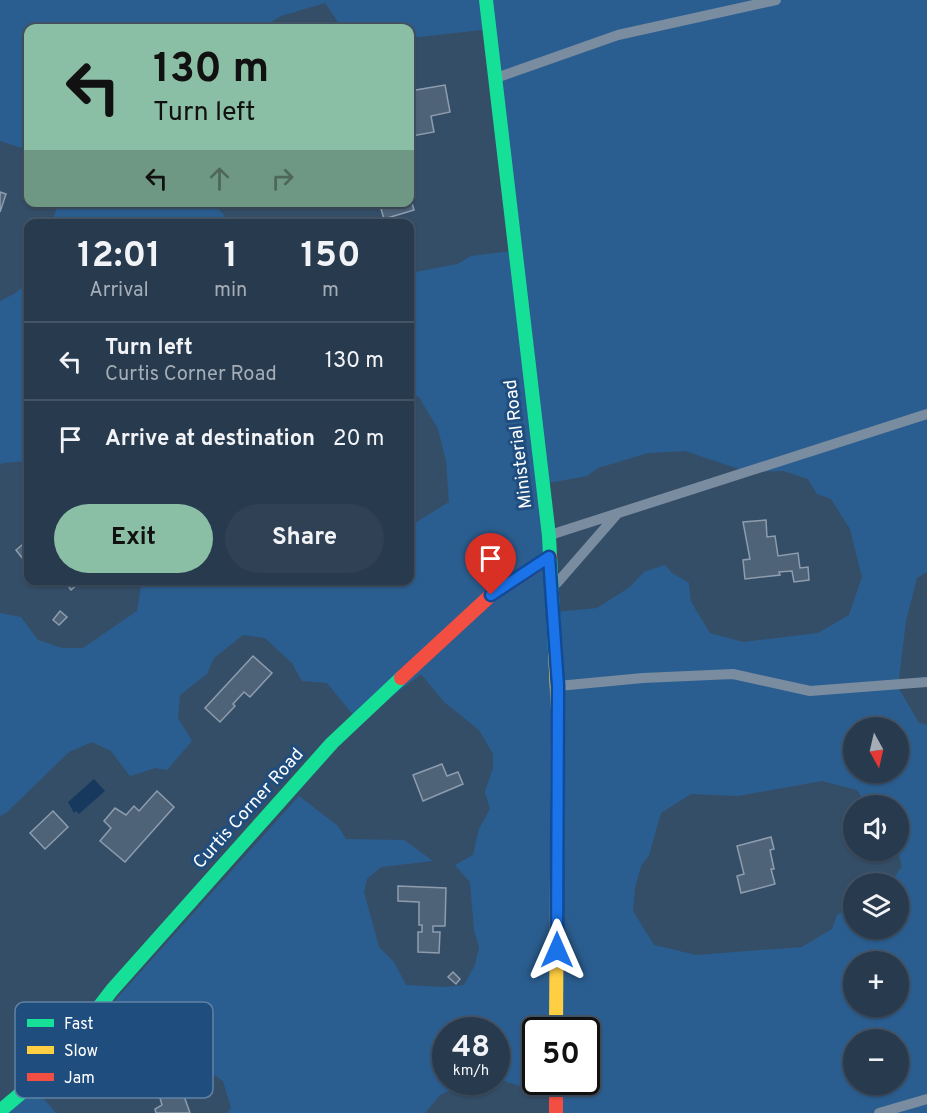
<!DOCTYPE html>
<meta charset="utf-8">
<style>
body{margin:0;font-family:Overpass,sans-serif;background:#304155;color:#f1f3f6;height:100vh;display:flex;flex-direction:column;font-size:22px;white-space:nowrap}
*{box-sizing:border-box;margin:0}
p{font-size:20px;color:#a5adb6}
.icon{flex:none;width:33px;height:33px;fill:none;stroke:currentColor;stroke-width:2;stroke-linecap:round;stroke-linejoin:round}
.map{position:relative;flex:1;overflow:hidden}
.side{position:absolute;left:24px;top:219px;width:390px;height:366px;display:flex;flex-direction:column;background:#283a4e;border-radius:12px;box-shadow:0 2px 4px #0004,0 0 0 2px #445466}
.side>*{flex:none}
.guide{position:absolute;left:24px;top:24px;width:390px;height:183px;border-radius:12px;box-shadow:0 2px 4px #0004,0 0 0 2px #445466;background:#8abfa5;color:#111;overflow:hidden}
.needle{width:39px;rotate:172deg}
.fabs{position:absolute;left:843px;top:717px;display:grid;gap:12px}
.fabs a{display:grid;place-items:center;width:66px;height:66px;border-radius:50%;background:#283a4e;box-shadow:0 2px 4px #0004,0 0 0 2px #445466;font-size:30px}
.speed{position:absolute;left:432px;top:1017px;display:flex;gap:12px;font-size:30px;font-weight:700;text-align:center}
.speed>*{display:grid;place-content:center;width:78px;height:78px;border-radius:50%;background:#283a4e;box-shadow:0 2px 4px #0004,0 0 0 2px #445466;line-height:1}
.speed small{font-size:15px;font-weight:400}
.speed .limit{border:3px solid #111;border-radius:9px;background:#fff;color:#111}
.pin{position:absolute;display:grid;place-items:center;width:51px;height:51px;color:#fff;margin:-62px -26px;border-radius:50% 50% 50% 0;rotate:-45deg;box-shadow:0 0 6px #0007}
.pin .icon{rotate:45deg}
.me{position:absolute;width:66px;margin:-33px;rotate:0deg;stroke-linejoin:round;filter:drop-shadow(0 0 4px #0008)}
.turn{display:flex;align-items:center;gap:21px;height:126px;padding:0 30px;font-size:27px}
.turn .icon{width:78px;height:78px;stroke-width:2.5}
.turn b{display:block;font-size:42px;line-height:51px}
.lanes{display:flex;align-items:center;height:57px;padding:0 30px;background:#0003;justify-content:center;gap:30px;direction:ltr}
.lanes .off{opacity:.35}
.eta{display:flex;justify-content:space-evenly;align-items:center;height:102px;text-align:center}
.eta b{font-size:36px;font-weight:700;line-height:42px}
.button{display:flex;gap:12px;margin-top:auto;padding:12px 30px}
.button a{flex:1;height:69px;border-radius:36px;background:#8abfa5;color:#111;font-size:24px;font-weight:700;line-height:69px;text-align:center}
.button a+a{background:#304155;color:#f1f3f6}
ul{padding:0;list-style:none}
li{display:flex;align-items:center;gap:18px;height:78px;padding:0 30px;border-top:2px solid #445466}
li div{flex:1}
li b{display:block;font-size:22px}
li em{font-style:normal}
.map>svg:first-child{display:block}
</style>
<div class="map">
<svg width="927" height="1113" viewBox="0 0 927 1113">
<rect width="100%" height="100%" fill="#354e68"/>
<!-- green -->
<path fill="#2b5e90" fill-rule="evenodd" d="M 0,0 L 927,0 L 927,572 L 917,578 L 906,621 L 898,687 L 919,723 L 927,725 L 927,1113 L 556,1113 L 554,1088 L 520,1086 L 497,1079 L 496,1030 L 446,1030 L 446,1082 L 468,1082 L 440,1095 L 425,1113 L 227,1113 L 231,1108 L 223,1081 L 191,1059 L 179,1057 L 141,1059 L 122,1069 L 82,1037 L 299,796 L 338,826 L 346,839 L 404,840 L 433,861 L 381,867 L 367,879 L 364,892 L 379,947 L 394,962 L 406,985 L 446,987 L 464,985 L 475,965 L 479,947 L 474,930 L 470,882 L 455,865 L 473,855 L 479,829 L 490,809 L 485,792 L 493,768 L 493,754 L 479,730 L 444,702 L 421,674 L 359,722 L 327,683 L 302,681 L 292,663 L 265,638 L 243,635 L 214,658 L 207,674 L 180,695 L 178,718 L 192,741 L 167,770 L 155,768 L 130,776 L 111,751 L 92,742 L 69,752 L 6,813 L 0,816 L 0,613 L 21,617 L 38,640 L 62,648 L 83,648 L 137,611 L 142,581 L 410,580 L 410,526 L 449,502 L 446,461 L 438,429 L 419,397 L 410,394 L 410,273 L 458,264 L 471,256 L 512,251 L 490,29 L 410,38 L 410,28 L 342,28 L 325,3 L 281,16 L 261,28 L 28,28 L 28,150 L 0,141 ZM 685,451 L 748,472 L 783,471 L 808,479 L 817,494 L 831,499 L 850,529 L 862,577 L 849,615 L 818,633 L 743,642 L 710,633 L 691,602 L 689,583 L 672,573 L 665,565 L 644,572 L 630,587 L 597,608 L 555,612 L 543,484 L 587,476 L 598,468 L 648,453 ZM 854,728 L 898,728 L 898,772 L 854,772 ZM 822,781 L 857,790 L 867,805 L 898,806 L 898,850 L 890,851 L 899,855 L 902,866 L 892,881 L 874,881 L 873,883 L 898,884 L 898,928 L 854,928 L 853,905 L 837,915 L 832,929 L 802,947 L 696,955 L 654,945 L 633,911 L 635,888 L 641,866 L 649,855 L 661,813 L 691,794 L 738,796 ZM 854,962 L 898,962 L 898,1006 L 854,1006 ZM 536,1030 L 586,1030 L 586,1082 L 536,1082 ZM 854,1040 L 898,1040 L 898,1084 L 854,1084 Z
M 58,203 L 214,203 L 230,223 L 52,223 Z
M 28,283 L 28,461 L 3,463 L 0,465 L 0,301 L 14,294 Z
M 34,1088 L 56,1113 L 2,1113 Z"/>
<!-- water -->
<path fill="#18395e" d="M 94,779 L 105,791 L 79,814 L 76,811 L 74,813 L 68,802 Z"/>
<!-- building -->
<path fill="#4e6378" stroke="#8e9dad" stroke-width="1.5" d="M 445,85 L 450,112 L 431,116 L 434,132 L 412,136 L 410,134 L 410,91 Z
M 0,192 L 6,194 L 0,212 Z
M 410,196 L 414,210 L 384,219 L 379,202 L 410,202 Z
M 766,520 L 767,537 L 775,536 L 778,556 L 798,553 L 800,568 L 808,567 L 809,580 L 794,582 L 792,571 L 779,572 L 780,575 L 745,579 L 743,560 L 750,559 L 743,522 Z
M 28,540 L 28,562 L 27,564 L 16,550 Z
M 64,580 L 83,580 L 71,590 Z
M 60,611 L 67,617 L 59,625 L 53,620 Z
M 253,656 L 272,673 L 250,697 L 244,692 L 233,704 L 235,706 L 220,722 L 205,708 Z
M 442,764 L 447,776 L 458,772 L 463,784 L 423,801 L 413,775 Z
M 157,791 L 174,807 L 125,862 L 100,841 L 111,828 L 104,821 L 115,808 L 126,815 L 134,806 L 139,811 Z
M 53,811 L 68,827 L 45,849 L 30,833 Z
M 771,837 L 774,849 L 770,850 L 774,869 L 771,869 L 775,884 L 741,893 L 737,876 L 744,874 L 737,846 Z
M 398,886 L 446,888 L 445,926 L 433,926 L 433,932 L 440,932 L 439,953 L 418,952 L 418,932 L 422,932 L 422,925 L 419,925 L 419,902 L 398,901 Z
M 453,972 L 460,979 L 456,984 L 448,977 Z
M 178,1079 L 190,1113 L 156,1113 L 155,1109 L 162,1105 L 156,1084 Z"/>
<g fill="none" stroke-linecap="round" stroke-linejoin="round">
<!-- lane -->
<path stroke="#7a8c9f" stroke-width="10" d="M 496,78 L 618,35 L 776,0
M 550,535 L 927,414
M 557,583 L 618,513
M 558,686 L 643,678 L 733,674 L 810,691 L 927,682
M 879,1113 L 927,1099"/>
<!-- fast -->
<path stroke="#16e098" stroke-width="14" d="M 486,0 L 549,536 L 555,652
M 0,1111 L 45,1073 L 62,1055 L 112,990 L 332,743 L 401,678"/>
<!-- slow -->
<path stroke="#ffcf43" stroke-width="14" d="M 555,652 L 558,712 L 556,1030"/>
<!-- jam -->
<path stroke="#f24e42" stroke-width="14" d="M 401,678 L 491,595 L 550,557
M 556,1082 L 556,1113"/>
</g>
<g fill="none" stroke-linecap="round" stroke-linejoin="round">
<!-- route casing -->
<g stroke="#114b97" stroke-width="15">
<path id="route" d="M 491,595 L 549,557 L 558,686 L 557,950"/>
</g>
<!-- route -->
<use href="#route" stroke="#1a73e8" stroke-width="10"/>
</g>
<g text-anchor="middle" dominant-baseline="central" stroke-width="6" stroke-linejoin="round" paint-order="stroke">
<!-- street labels -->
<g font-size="18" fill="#fff" stroke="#1f4d7e">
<text transform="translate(519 444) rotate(-97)">Ministerial Road</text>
<text transform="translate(249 809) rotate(-48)">Curtis Corner Road</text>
</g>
</g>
<!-- legend -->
<rect x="15" y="1002" width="198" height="96" rx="9" fill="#1f4d7e" stroke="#6282a5" stroke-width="1.5"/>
<rect x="27" y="1019" width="27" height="8" fill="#16e098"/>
<rect x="27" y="1046" width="27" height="8" fill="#ffcf43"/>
<rect x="27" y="1073" width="27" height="8" fill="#f24e42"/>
<g font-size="16" fill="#fff">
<text x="64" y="1029">Fast</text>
<text x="64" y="1056">Slow</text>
<text x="64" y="1083">Jam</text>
</g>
</svg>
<div class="fabs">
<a><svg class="needle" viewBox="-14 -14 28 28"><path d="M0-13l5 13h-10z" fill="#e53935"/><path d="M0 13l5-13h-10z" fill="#a5adb6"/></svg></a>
<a><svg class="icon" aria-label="sound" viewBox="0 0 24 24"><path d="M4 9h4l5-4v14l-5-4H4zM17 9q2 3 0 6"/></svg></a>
<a><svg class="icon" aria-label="layers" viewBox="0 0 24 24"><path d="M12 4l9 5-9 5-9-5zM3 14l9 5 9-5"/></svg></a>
<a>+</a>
<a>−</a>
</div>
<div class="speed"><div>48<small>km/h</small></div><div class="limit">50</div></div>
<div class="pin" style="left:491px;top:595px;background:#d93025"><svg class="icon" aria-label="arrive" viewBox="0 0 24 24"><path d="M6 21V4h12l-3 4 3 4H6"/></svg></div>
<svg class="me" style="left:557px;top:950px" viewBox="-20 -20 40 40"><path d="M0-17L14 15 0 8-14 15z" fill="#1a73e8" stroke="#fff" stroke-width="4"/></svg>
<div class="guide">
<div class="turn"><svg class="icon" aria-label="left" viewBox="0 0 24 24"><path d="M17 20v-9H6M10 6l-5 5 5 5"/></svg><div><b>130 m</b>Turn left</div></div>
<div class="lanes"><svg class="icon" aria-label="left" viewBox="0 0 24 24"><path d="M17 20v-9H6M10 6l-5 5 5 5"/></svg><svg class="icon off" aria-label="ahead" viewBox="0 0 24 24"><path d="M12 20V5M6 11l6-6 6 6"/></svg><svg class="icon off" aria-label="right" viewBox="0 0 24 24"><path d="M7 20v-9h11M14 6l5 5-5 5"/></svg></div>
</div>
<section class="side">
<div class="eta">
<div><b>12:01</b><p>Arrival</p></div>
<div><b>1</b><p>min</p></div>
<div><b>150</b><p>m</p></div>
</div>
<ul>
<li><svg class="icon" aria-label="left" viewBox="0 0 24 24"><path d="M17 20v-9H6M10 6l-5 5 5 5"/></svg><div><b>Turn left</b><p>Curtis Corner Road</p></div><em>130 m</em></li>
<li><svg class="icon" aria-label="arrive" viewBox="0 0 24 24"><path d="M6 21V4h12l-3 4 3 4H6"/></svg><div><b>Arrive at destination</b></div><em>20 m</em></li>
</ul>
<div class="button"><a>Exit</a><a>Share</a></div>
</section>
</div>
